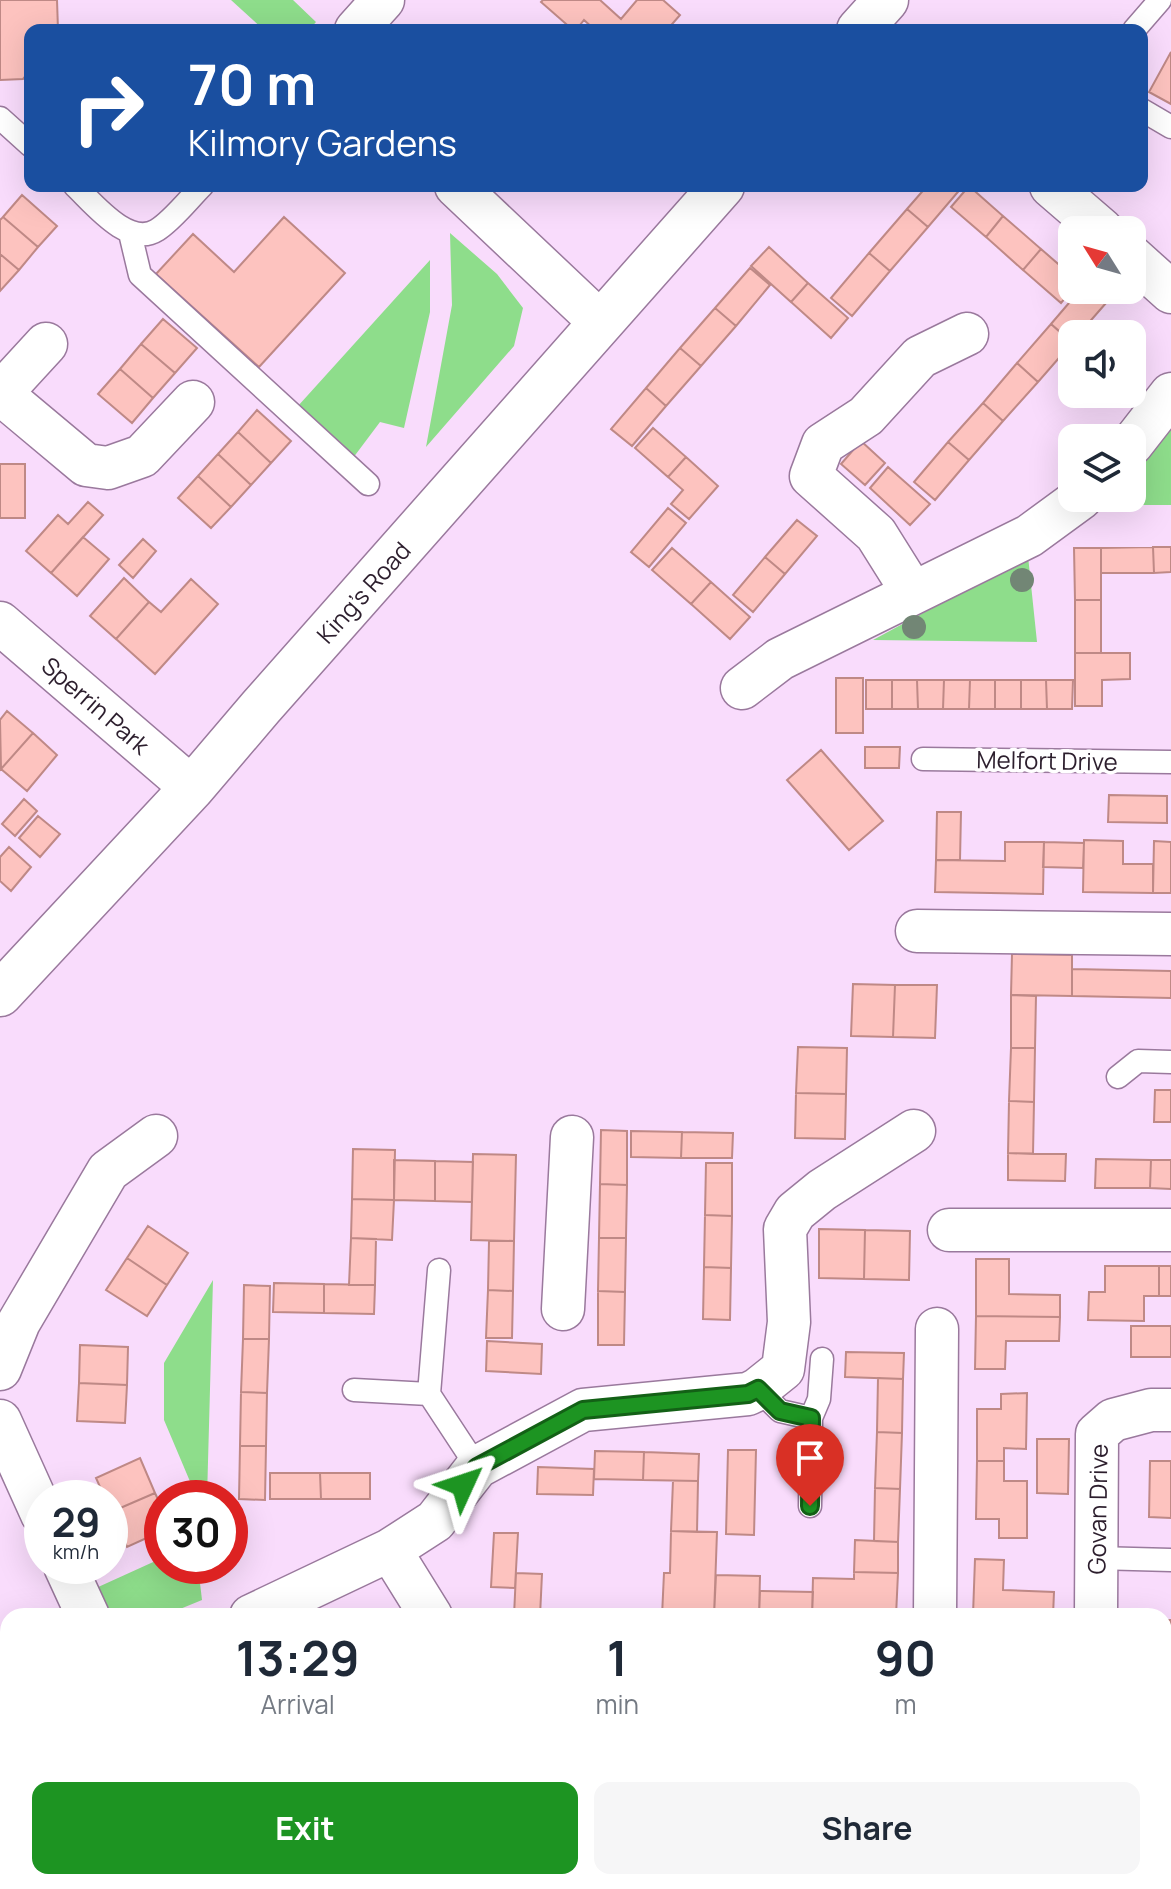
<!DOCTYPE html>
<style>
body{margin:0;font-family:Manrope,sans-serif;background:#f6f6f7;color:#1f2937;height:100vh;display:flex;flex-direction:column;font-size:30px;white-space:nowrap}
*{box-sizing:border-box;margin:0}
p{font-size:26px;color:#747a83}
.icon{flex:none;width:44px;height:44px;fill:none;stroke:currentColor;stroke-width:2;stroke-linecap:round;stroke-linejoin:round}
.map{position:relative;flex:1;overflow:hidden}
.drawer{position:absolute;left:0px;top:1608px;width:1172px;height:282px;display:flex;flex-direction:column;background:#fff;border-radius:24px 24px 0 0;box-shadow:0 8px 32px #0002}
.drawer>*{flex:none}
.top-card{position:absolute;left:24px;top:24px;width:1124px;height:168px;border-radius:16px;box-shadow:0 8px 32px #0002;background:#1a4fa0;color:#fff;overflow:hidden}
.needle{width:52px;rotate:307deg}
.fabs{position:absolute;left:1058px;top:216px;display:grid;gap:16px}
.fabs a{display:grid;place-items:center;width:88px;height:88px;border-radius:16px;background:#fff;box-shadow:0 8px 32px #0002;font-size:40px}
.speed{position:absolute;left:24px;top:1480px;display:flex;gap:16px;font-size:40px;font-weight:700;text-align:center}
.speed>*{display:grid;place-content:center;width:104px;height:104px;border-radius:50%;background:#fff;box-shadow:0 8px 32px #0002;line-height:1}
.speed small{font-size:20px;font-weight:400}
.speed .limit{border:12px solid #d22;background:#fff;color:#111}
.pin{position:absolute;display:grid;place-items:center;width:68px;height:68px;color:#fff;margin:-82px -34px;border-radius:50% 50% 50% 0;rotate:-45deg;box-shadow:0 0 8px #0007}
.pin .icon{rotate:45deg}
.me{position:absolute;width:88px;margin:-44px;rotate:48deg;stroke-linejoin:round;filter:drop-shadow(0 0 6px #0008)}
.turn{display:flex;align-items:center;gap:28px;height:168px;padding:0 32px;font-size:36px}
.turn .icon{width:104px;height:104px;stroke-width:2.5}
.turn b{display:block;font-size:56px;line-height:68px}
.eta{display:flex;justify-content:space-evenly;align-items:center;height:136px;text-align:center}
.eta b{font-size:48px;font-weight:700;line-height:56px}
.primary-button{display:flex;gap:16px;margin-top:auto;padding:16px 32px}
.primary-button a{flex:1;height:92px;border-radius:16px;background:#1d9422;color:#fff;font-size:32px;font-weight:700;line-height:92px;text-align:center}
.primary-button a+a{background:#f6f6f7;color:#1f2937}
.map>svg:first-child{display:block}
</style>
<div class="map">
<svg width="1171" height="1889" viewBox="0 0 1171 1889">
<rect width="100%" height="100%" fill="#f9dcfc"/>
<!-- green -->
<path fill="#8edd8b" d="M 231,0 L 293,0 L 316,22 L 309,30 L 264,30 Z
M 450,233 L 497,274 L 523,308 L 514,346 L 426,447 L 452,305 Z
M 430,260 L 430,312 L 404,428 L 380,422 L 353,458 L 298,406 Z
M 1171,416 L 1171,505 L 1092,505 L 1098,498 L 1132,498 L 1132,460 Z
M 1028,556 L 1037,642 L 873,640 Z
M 213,1280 L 207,1498 L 197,1498 L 164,1420 L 164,1363 Z
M 162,1558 L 162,1566 L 198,1566 L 202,1600 L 163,1616 L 106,1616 L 96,1588 Z
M 0,1832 L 8,1849 L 8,1882 L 23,1882 L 26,1889 L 0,1889 Z
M 232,1882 L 440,1882 L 446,1889 L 235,1889 Z"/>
<!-- building -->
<path fill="#fdc3bf" stroke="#bf8986" stroke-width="2" d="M 0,0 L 57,0 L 58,30 L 30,30 L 30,71 L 23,79 L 0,80 Z
M 543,0 L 600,0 L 621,19 L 637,0 L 663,0 L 680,15 L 667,30 L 595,30 L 584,20 L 576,30 L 573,30 L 541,2 Z
M 1171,52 L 1171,104 L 1149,92 Z
M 927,186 L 963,186 L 928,227 L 907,209 Z
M 969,186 L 1003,216 L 986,237 L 951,207 Z
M 22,195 L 57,226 L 38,247 L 3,217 Z
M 907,209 L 928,227 L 890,271 L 869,253 Z
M 1003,216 L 1041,249 L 1023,270 L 986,237 Z
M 3,217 L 38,247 L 19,270 L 0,254 L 0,220 Z
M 284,217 L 345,273 L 259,367 L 156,274 L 193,234 L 234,272 Z
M 769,247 L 808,283 L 791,302 L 751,266 Z
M 1041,249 L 1072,276 L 1072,290 L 1061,303 L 1023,270 Z
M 869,253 L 890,271 L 852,316 L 831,298 Z
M 0,254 L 19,270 L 0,291 Z
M 750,268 L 770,285 L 736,326 L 715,308 Z
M 808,283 L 848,318 L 831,338 L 791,302 Z
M 1080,290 L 1091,290 L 1106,303 L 1079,334 L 1072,334 L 1072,342 L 1051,324 Z
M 715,308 L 736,326 L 701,366 L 680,348 Z
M 163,319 L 197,348 L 175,373 L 141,344 Z
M 1051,324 L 1072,343 L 1038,382 L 1017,363 Z
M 141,344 L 175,373 L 153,398 L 120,369 Z
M 680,348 L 701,366 L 666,406 L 646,388 Z
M 1017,363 L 1038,382 L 1003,421 L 983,403 Z
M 120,369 L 153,398 L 132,423 L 98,394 Z
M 646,388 L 666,406 L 632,446 L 611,429 Z
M 983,403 L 1003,421 L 969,460 L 948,442 Z
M 257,410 L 291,441 L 271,463 L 238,432 Z
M 653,428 L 686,457 L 668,477 L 635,448 Z
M 238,432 L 271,463 L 251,485 L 218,454 Z
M 861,441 L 885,463 L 865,485 L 841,464 Z
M 948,442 L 969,460 L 935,500 L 914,482 Z
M 218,454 L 251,485 L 231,507 L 198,476 Z
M 686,457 L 718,486 L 689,519 L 671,504 L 683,490 L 668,477 Z
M 0,464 L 25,464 L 25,518 L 0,518 Z
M 888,467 L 930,504 L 910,525 L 870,488 Z
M 198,476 L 231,507 L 211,528 L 178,498 Z
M 88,502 L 103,515 L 51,573 L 26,551 L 58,515 L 68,524 Z
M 668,508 L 686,523 L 649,567 L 631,552 Z
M 797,520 L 817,536 L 785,574 L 765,557 Z
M 83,537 L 109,559 L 77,596 L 51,573 Z
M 143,539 L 156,551 L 133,578 L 119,565 Z
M 1153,547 L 1154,573 L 1101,573 L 1101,548 Z
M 1153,547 L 1171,547 L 1171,572 L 1154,573 Z
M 672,548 L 711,582 L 691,604 L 652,570 Z
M 1074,548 L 1101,548 L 1101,600 L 1075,600 Z
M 765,557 L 785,574 L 753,612 L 733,595 Z
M 124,578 L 149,602 L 116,639 L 90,616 Z
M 191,579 L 218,604 L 155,674 L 116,639 L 149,602 L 161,612 Z
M 711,582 L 750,617 L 730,639 L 691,604 Z
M 1075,600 L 1101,600 L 1101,653 L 1075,653 Z
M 1075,653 L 1130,653 L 1130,679 L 1102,680 L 1102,706 L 1075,706 Z
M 836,678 L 863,678 L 863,733 L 836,733 Z
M 866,680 L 892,680 L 892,709 L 866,709 Z
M 892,680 L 917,680 L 918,709 L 892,709 Z
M 917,680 L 944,680 L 943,709 L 918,709 Z
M 944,680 L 970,680 L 969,709 L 943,709 Z
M 970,680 L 995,680 L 995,709 L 969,709 Z
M 995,680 L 1021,680 L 1021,709 L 995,709 Z
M 1021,680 L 1046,680 L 1047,709 L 1021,709 Z
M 1046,680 L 1073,680 L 1072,709 L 1047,709 Z
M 7,711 L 33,733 L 1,769 L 0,720 Z
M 33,733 L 57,755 L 27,791 L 1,769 Z
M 865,747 L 900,747 L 899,768 L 865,768 Z
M 821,750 L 883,821 L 849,850 L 787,780 Z
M 1109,795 L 1167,796 L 1167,823 L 1108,822 Z
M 24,799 L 37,811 L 15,836 L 2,824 Z
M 937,812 L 961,812 L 960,860 L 936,860 Z
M 38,816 L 60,834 L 40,857 L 19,838 Z
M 1084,840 L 1123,841 L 1123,864 L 1153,864 L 1153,893 L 1083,892 Z
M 1154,841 L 1171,842 L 1171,893 L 1153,893 Z
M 1005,842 L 1044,842 L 1043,894 L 935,892 L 936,860 L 1005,861 Z
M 1044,842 L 1084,843 L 1083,868 L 1043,867 Z
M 9,847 L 31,867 L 11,891 L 0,881 L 0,857 Z
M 1012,954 L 1072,955 L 1072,996 L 1011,995 Z
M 1072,969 L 1171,971 L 1171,998 L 1072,996 Z
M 853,984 L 895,985 L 893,1037 L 851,1036 Z
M 895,985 L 937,985 L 935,1038 L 893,1037 Z
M 1011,995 L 1036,996 L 1035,1048 L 1011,1048 Z
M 798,1047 L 847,1048 L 846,1094 L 796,1093 Z
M 1011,1048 L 1035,1048 L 1034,1102 L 1009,1101 Z
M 1155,1090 L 1171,1090 L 1171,1122 L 1154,1122 Z
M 796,1093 L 846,1094 L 845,1139 L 795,1138 Z
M 1009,1101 L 1034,1102 L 1033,1154 L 1008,1153 Z
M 601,1130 L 627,1131 L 627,1185 L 600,1184 Z
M 631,1131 L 682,1132 L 681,1158 L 631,1157 Z
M 682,1132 L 733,1133 L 732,1158 L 681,1158 Z
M 353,1149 L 395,1150 L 394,1200 L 352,1199 Z
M 1008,1153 L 1066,1154 L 1065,1181 L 1008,1180 Z
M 473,1154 L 516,1155 L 514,1241 L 471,1240 Z
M 1096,1159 L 1151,1160 L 1150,1188 L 1095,1188 Z
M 394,1160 L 435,1161 L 435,1201 L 394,1200 Z
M 1151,1160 L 1171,1160 L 1171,1189 L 1150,1188 Z
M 435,1161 L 473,1162 L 472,1202 L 435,1201 Z
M 706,1163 L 732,1163 L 732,1216 L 705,1215 Z
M 600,1184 L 627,1185 L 626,1238 L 599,1238 Z
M 352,1199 L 394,1200 L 392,1240 L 351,1238 Z
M 705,1215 L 732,1216 L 731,1268 L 704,1267 Z
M 148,1226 L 188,1253 L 167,1285 L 127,1258 Z
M 819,1229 L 865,1230 L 864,1279 L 819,1278 Z
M 865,1230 L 910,1231 L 909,1280 L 864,1279 Z
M 351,1238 L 376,1239 L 375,1285 L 349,1285 Z
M 599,1238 L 626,1238 L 625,1292 L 598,1291 Z
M 489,1241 L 514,1241 L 513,1291 L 488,1290 Z
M 127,1258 L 167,1285 L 147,1316 L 106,1290 Z
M 976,1259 L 1009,1259 L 1009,1294 L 1060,1295 L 1060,1317 L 976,1316 Z
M 1105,1266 L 1159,1266 L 1159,1296 L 1144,1296 L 1144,1321 L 1088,1320 L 1089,1292 L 1105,1292 Z
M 1159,1266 L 1171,1266 L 1171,1296 L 1159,1296 Z
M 704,1267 L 731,1268 L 730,1320 L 703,1319 Z
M 274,1283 L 324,1284 L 324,1313 L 273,1312 Z
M 324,1284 L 375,1285 L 374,1314 L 324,1313 Z
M 244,1285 L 270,1286 L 269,1339 L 243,1339 Z
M 488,1290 L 513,1291 L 512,1338 L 486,1338 Z
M 598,1291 L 625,1292 L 624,1345 L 598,1345 Z
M 976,1316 L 1060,1317 L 1059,1341 L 1006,1341 L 1005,1369 L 975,1369 Z
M 1131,1326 L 1171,1326 L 1171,1357 L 1131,1357 Z
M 243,1339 L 269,1339 L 267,1393 L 241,1392 Z
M 487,1341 L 542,1344 L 541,1374 L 486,1371 Z
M 80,1345 L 128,1347 L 127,1385 L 79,1383 Z
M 846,1352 L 904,1353 L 903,1379 L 845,1377 Z
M 878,1378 L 903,1379 L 902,1433 L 877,1432 Z
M 79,1383 L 127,1385 L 125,1423 L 77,1421 Z
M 241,1392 L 267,1393 L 266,1446 L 240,1446 Z
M 1027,1393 L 1026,1449 L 1004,1448 L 1004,1461 L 977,1461 L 977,1409 L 1001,1409 L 1001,1394 Z
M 877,1432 L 902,1433 L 900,1489 L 875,1488 Z
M 1037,1439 L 1069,1439 L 1068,1494 L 1037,1493 Z
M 240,1446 L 266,1446 L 265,1500 L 239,1499 Z
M 728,1450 L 756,1450 L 754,1535 L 726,1534 Z
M 595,1451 L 644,1452 L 643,1480 L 594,1479 Z
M 644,1452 L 699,1454 L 698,1481 L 643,1480 Z
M 140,1458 L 155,1493 L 111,1512 L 110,1498 L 105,1498 L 96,1478 Z
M 977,1461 L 1004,1461 L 1004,1481 L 1027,1481 L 1027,1538 L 999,1538 L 999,1519 L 976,1519 Z
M 1150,1461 L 1171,1461 L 1171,1518 L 1149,1517 Z
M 538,1467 L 594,1469 L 593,1495 L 537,1494 Z
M 270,1473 L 320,1473 L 321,1499 L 270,1499 Z
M 320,1473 L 370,1473 L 370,1499 L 321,1499 Z
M 673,1481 L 698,1481 L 697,1532 L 671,1531 Z
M 875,1488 L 900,1489 L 898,1542 L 874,1541 Z
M 155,1493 L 162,1508 L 162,1531 L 127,1547 L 111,1512 Z
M 671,1531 L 717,1532 L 714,1616 L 662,1616 L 664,1573 L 670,1573 Z
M 494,1533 L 518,1533 L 515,1588 L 491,1587 Z
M 855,1540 L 898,1542 L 898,1573 L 854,1572 Z
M 975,1559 L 1004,1560 L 1003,1590 L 1054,1592 L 1053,1616 L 973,1615 Z
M 854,1572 L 898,1573 L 896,1616 L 812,1616 L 813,1578 L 854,1579 Z
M 516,1573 L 542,1574 L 540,1616 L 514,1616 Z
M 716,1575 L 760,1576 L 759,1616 L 714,1616 Z
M 760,1591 L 813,1592 L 812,1616 L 759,1616 Z
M 540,1610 L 568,1611 L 568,1616 L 540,1616 Z
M 1164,1620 L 1171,1620 L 1171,1648 L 1164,1648 Z
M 0,1635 L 8,1653 L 8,1663 L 0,1666 Z
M 8,1670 L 8,1700 L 0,1704 L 0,1674 Z
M 8,1712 L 8,1754 L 2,1756 L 0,1752 L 0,1716 Z
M 1164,1727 L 1171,1727 L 1171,1754 L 1164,1754 Z
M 58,1882 L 92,1882 L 77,1889 L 61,1889 Z
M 906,1882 L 935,1882 L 935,1889 L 906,1889 Z"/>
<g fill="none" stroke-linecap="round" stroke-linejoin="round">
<!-- lane casing -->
<g stroke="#9a799d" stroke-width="25">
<path id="lane" d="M 1134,30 L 1160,0
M 1142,110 L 1171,127
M 0,118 L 30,145
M 75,186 C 94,204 129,248 157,230 C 172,221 189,199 202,186
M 130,233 L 140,275 L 368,484
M 923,759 L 1171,762
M 1118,1077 L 1138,1061 L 1171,1062
M 439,1270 L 429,1394 L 477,1467
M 758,1389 L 780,1411 L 811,1418
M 354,1390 L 429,1394
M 810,1506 L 811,1418 L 819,1399 L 822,1359
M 1096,1558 L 1171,1560
M 1164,1817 L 1171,1816
M 1047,1889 L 1047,1882"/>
</g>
<!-- street casing -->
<g stroke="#9a799d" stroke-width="45">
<path id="street" d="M 356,30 L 383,0
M 456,186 L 601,323
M 1051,186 L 1102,230
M 1132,257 L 1171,292
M 0,393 L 86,465 L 108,468 L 142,456 L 193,402
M 1,393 L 46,344
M 1132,444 L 1171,394
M 913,593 L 876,534 L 811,476 L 823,444 L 866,416 L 920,357 L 967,334
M 0,623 L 192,788
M 742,688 L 780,659 L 1029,536 L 1081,498
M 917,931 L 1171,934
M 949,1230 L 1171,1230
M 563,1309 L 572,1137
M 0,1369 L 19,1322 L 108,1171 L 156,1136
M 0,1421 L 42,1514
M 390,1550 L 431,1616
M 65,1566 L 88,1616
M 251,1616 L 390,1550 L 435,1521 L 477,1467 L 583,1410 L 748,1394 L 758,1389 L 783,1369 L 789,1322 L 785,1229 L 795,1212 L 822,1190 L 914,1131
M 935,1616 L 937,1329
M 1096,1616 L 1097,1434 L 1113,1420 L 1151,1410 L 1171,1410
M 1164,1691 L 1171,1691
M 208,1882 L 211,1889"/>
</g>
<!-- secondary casing -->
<g stroke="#9a799d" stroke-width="47">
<path id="secondary" d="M 859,30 L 886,0
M 0,994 L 192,788 L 261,707 L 722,186"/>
</g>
<!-- lane -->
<use href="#lane" stroke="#fff" stroke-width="22"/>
<!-- street -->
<use href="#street" stroke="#fff" stroke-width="42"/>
<!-- secondary -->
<use href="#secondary" stroke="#fff" stroke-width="44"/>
</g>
<!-- trees -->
<g fill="#728675">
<circle cx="1022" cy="580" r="12"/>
<circle cx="914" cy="627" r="12"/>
</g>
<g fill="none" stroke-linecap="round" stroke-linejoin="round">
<!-- route casing -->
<g stroke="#136016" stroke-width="20">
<path id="route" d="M 463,1485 L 477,1467 L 583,1410 L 748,1394 L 758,1389 L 780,1411 L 811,1418 L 810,1506"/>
</g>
<!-- route -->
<use href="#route" stroke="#1d9422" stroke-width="14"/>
</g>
<g text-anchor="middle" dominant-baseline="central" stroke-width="7" stroke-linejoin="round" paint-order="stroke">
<!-- street labels -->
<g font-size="24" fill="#2c1e2d" stroke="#fff">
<text transform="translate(363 592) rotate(-48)">King's Road</text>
<text transform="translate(96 705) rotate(41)">Sperrin Park</text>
<text transform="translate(1047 760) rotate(1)">Melfort Drive</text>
<text transform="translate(1097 1509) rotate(-89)">Govan Drive</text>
</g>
</g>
</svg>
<div class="fabs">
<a><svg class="needle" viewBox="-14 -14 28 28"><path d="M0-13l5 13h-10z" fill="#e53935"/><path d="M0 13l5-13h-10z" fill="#747a83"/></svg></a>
<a><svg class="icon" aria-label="sound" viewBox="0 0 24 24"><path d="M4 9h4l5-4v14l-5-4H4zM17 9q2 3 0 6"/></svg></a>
<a><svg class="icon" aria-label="layers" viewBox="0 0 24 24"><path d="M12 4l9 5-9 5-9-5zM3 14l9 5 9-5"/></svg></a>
</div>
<div class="speed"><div>29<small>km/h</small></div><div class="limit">30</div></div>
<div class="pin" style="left:810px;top:1506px;background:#d93025"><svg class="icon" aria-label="arrive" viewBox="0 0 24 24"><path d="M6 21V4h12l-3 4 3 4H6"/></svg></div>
<svg class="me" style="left:463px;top:1485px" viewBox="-20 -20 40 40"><path d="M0-17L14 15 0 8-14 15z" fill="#1d9422" stroke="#fff" stroke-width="4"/></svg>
<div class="top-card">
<div class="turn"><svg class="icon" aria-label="right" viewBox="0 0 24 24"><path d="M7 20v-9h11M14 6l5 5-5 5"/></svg><div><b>70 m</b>Kilmory Gardens</div></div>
</div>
<section class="drawer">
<div class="eta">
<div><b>13:29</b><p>Arrival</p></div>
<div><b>1</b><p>min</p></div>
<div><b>90</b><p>m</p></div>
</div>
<div class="primary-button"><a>Exit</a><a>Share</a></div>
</section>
</div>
